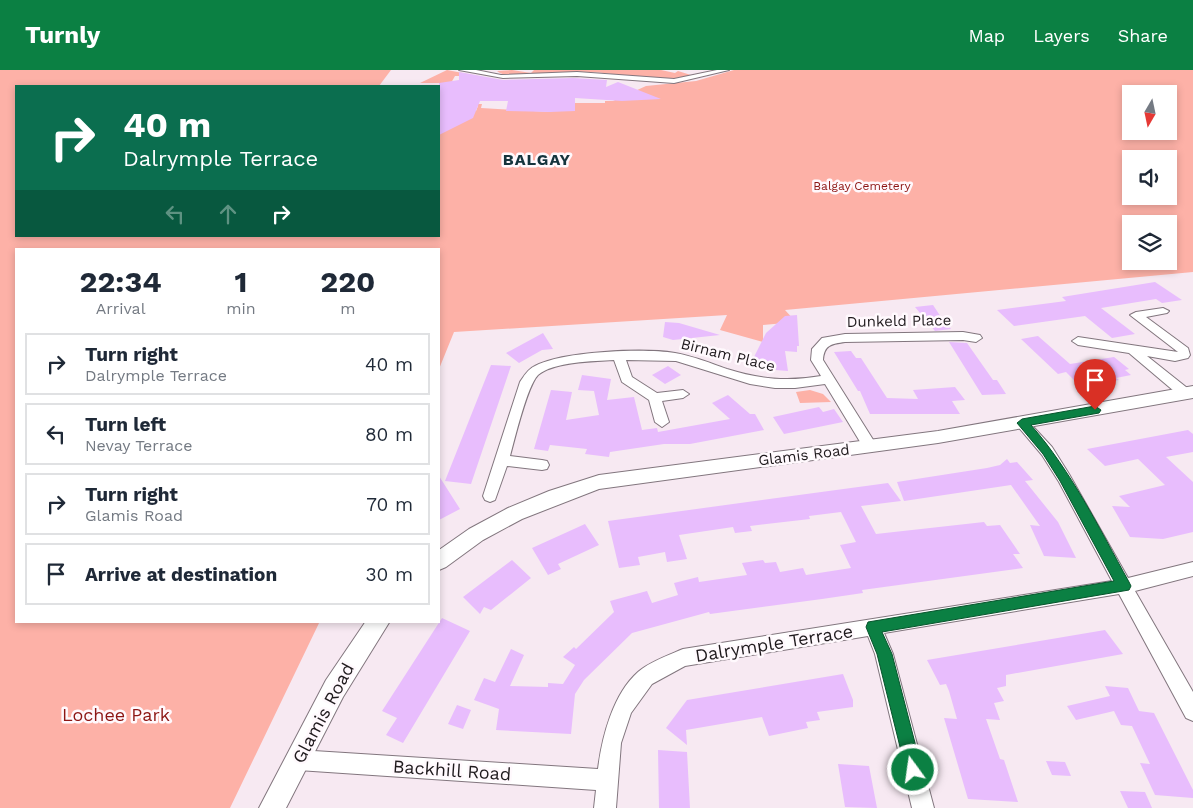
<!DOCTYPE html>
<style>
body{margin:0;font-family:"Work Sans",sans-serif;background:#f6f6f7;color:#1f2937;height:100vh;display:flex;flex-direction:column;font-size:19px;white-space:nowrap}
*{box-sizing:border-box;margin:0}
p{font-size:16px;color:#747a83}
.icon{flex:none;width:28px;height:28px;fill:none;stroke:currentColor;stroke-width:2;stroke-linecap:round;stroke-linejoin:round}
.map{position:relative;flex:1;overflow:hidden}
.panel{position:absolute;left:15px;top:178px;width:425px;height:375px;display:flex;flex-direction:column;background:#fff;border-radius:0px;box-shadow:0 2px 8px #0003}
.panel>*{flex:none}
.banner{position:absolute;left:15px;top:15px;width:425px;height:152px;border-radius:0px;box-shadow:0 2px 8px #0003;background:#0b6e4f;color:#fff;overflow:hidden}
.needle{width:32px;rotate:189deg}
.controls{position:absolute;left:1122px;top:15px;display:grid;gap:10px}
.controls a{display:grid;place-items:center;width:55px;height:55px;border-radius:0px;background:#fff;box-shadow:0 2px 8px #0003;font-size:25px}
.pin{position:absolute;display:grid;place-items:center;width:42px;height:42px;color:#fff;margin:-51px -21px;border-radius:50% 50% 50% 0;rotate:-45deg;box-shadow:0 0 5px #0007}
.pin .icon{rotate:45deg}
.me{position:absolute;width:55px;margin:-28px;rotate:346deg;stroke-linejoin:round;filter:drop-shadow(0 0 4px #0008)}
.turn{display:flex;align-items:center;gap:18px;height:105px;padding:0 25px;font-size:22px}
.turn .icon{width:65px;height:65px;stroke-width:2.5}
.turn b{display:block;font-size:35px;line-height:42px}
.lanes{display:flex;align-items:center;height:48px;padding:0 25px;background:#0003;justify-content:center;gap:25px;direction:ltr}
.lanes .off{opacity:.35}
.eta{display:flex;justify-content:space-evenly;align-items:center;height:85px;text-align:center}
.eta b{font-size:30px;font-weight:700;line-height:35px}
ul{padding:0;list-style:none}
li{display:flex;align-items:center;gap:15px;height:62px;margin:0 10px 8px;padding:0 15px;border:2px solid #e0e1e3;border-radius:0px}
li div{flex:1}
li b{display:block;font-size:19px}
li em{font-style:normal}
header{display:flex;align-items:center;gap:30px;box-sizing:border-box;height:70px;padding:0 25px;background:#0b8043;color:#fff}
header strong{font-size:24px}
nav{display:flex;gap:28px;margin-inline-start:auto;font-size:18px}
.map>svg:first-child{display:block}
</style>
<header>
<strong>Turnly</strong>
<nav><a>Map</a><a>Layers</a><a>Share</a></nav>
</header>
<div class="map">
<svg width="1193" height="738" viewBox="0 0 1193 738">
<rect width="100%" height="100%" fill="#f7e9f2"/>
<!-- green -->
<path fill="#fdb1a7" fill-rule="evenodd" d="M 0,0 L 391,0 L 379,16 L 16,16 L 16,166 L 439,166 L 439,52 L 450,46 L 452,42 L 439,40 L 439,30 L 449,30 L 460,40 L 476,41 L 478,36 L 463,34 L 482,34 L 481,38 L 550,42 L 575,33 L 605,33 L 605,31 L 613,31 L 646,16 L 696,11 L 734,0 L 1193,0 L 1193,202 L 785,240 L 796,252 L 763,255 L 763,272 L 720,260 L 727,245 L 454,262 L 439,299 L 439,179 L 16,179 L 16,551 L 320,551 L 230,738 L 0,738 ZM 1131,24 L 1169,24 L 1169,61 L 1131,61 ZM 1131,89 L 1169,89 L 1169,126 L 1131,126 ZM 1131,154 L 1169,154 L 1169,191 L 1131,191 Z
M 447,0 L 478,6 L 455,6 L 451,13 L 420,13 Z
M 512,0 L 531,3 L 534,0 L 661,0 L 675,3 L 678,1 L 694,6 C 654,15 613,0 572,2 C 555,3 510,12 497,1 Z
M 810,320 L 823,324 L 831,332 L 800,333 L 796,322 Z"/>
<!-- building -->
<path fill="#e8bdfd" d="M 459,2 L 503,10 L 573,8 L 607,10 L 606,17 L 618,12 L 661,29 L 622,31 L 575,28 L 575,41 L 550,42 L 506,41 L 508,31 L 480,31 L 473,48 L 439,65 L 439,13 L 459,10 Z
M 1155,212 L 1182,230 L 1162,233 L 1156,229 L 1101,238 L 1135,264 L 1112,268 L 1085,246 L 1014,256 L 997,240 L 1066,231 L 1062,227 Z
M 933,235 L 941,247 L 951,259 L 935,261 L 915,237 Z
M 797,245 L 799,276 L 797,276 L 797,282 L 785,281 L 788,301 L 763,299 L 763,297 L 749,293 L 752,291 L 766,263 L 785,246 Z
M 665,252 L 679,253 L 720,265 L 673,270 L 663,267 Z
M 543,263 L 553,279 L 542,280 L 519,293 L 506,283 Z
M 1038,266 L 1070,294 L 1114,287 L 1129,299 L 1125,300 L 1131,305 L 1116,308 L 1119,310 L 1081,317 L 1066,302 L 1058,304 L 1021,269 Z
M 949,272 L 967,273 L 993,310 L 997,310 L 1006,324 L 982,325 Z
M 851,281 L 856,288 L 861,288 L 887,328 L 918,329 L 913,320 L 955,317 L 965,330 L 952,331 L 960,344 L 870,344 L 860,321 L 858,321 L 834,282 Z
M 491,295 L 511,296 L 471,414 L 445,411 Z
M 668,296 L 681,305 L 665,314 L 652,305 Z
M 582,305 L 611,309 L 607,330 L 634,327 L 642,360 L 657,358 L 658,362 L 730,349 L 712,333 L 728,325 L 750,344 L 755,344 L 764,360 L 690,374 L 664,374 L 610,382 L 609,387 L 585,384 L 587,379 L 550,375 L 548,381 L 534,379 L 551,320 L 572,322 L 566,350 L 599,345 L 594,321 L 578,320 Z
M 819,337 L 823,342 L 834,339 L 843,352 L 784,364 L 773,347 Z
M 1188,360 L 1193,364 L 1193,382 L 1166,387 L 1193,412 L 1193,462 L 1163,469 L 1130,467 L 1112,436 L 1130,437 L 1119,426 L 1165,415 L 1138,389 L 1105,396 L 1087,379 Z
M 1007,389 L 1010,393 L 1017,392 L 1033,410 L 1025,411 L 1058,452 L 1076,488 L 1044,486 L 1030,455 L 1040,456 L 1011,415 L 904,431 L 897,412 L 987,398 L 1000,395 Z
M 439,406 L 460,439 L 439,450 Z
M 888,413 L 901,431 L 861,436 L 876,464 L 984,452 L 987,456 L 1000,455 L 1020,484 L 1013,484 L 1023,498 L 862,520 L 863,523 L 822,529 L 710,544 L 709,542 L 632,563 L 584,610 L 575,624 L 571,664 L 496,660 L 499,639 L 474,630 L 484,608 L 495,612 L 511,579 L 524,585 L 510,616 L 548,617 L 548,613 L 563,614 L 575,595 L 563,587 L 574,577 L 576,579 L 614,542 L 610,531 L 647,521 L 652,533 L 678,525 L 674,513 L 698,507 L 699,512 L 747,505 L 742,493 L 763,490 L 765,493 L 776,492 L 780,502 L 803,498 L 806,505 L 851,498 L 840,475 L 856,472 L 841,442 L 809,446 L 810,449 L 750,456 L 752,461 L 735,463 L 733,457 L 679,465 L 687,489 L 667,492 L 665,482 L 638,487 L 640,495 L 619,498 L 608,451 Z
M 585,454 L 599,475 L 558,494 L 561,499 L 548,505 L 532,478 Z
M 512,490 L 531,508 L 491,540 L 484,537 L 480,544 L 463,527 Z
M 442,548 L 470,561 L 403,673 L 386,665 L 397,648 L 382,641 Z
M 1105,560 L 1123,584 L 1006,605 L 1006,616 L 997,618 L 1004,631 L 994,633 L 1000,650 L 986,649 L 1000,689 L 1004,690 L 1018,732 L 968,729 L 944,648 L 957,649 L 949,621 L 946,614 L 940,615 L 927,590 Z
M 843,604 L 853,630 L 853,637 L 817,642 L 820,650 L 806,652 L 808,658 L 769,666 L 762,647 L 686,660 L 687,675 L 666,658 L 687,630 Z
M 1105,616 L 1128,618 L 1139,641 L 1154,643 L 1193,720 L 1193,728 L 1155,725 L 1140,693 L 1150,694 L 1132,656 L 1121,655 L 1114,641 L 1076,650 L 1067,636 L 1110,626 Z
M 457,635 L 471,640 L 463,659 L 448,654 Z
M 658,680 L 687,682 L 690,738 L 659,738 Z
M 1046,691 L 1065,692 L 1071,706 L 1052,705 Z
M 838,694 L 869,696 L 877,738 L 845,737 Z
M 1120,721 L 1145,722 L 1152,738 L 1128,738 Z"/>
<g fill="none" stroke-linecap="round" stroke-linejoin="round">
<!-- minor casing -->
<g stroke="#82767e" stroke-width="2">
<path id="minor" d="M 459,0 L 476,0 L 501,5 L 577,2 L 674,9 L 717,0 L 729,0 L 674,13 L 577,6 L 503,8 Z
M 1163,238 L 1169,241 L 1167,243 L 1146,247 L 1188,278 L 1190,285 L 1188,288 L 1175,291 L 1147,286 L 1191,321 L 1192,324 L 1191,327 L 1181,327 L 1129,283 L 1078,275 L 1072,271 L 1078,267 L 1178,282 L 1130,245 L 1136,242 Z
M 963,262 L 980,265 L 982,268 L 976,272 L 963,270 L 845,272 C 831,274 824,275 823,290 L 877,376 L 870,381 L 865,380 L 825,314 L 795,318 L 775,318 L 750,314 L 676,291 L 626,290 L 632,307 L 657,323 L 683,320 L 689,324 L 683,328 L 662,331 L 669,352 L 662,357 L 655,352 L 649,330 L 622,312 L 614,290 C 594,291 553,292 538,305 C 527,316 515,368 510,386 L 542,390 L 547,391 L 549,395 L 547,399 L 542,400 L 507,396 L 495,430 L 490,432 L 485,430 L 483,426 L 520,312 C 524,306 528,299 535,296 C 563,281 644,278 675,283 C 693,286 710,293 727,299 C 759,309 787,312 821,306 L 811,290 L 812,279 L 822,268 L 845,264 Z
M 1022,348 L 1027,350 L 1052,377 L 1069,404 L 1128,508 L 1193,492 L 1193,506 L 1135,521 L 1193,622 L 1193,651 L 1186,648 L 1119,524 L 884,563 L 893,584 L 934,738 L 912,738 L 875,584 L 868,566 L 685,596 L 652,614 L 631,643 L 621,673 L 616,738 L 594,738 L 596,720 L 298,700 L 291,697 L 288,690 L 291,683 L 298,680 L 598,699 C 602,667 613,624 638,602 C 649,592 669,585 683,579 L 1112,511 L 1059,412 L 1042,385 L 1015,353 Z"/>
</g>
<!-- tertiary casing -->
<g stroke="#82767e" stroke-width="2">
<path id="tertiary" d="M 1193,316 L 1193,328 L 938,373 L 599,419 L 522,449 L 483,470 L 446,497 L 439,500 L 439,480 L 469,459 L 508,438 L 549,421 L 599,405 L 938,361 Z
M 366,551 L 390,551 L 343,627 L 286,738 L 259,738 L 326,610 Z"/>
</g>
<!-- minor -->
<use href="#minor" fill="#fff" fill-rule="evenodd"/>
<!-- tertiary -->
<use href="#tertiary" fill="#fff" fill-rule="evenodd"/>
</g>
<!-- route -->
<path fill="#0b8043" stroke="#07532c" d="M 1095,336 L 1101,340 L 1099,343 L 1031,355 C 1072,402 1099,458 1129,512 L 1131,516 L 1129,520 L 882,562 L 892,584 L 922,700 L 919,705 L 913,708 L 907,705 L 877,584 L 866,557 L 868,552 L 1114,511 L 1060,411 L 1043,384 L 1017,353 L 1022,349 Z"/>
<g text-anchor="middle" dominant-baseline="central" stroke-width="5" stroke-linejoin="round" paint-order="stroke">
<!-- far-park labels -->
<g font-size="12" fill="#8d1614" stroke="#fff9fd">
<text x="862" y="116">Balgay Cemetery</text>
</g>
<!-- street labels -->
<g font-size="15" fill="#1f1a1d" stroke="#fff9fd">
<text transform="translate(899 251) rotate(-1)">Dunkeld Place</text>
<text transform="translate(728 285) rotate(14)">Birnam Place</text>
<text transform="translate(804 385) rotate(-7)">Glamis Road</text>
</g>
<!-- far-district labels -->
<g font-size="16" font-weight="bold" letter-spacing="1" fill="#15343d" stroke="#fff9fd">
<text x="537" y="89">BALGAY</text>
</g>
<!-- near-street labels -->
<g font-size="18" fill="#1f1a1d" stroke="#fff9fd">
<text transform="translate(774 573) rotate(-9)">Dalrymple Terrace</text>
<text transform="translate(323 643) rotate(-62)">Glamis Road</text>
<text transform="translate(452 700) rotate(4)">Backhill Road</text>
</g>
<!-- near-park labels -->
<g font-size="18" fill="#8d1614" stroke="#fff9fd">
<text x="116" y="644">Lochee Park</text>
</g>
</g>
</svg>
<div class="controls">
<a><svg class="needle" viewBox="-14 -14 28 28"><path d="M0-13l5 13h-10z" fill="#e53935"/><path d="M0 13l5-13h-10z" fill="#747a83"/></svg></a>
<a><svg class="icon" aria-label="sound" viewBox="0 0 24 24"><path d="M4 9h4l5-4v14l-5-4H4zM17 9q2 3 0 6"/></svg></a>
<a><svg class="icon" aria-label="layers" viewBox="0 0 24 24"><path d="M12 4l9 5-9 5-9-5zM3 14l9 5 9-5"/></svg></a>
</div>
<div class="pin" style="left:1095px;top:340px;background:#d93025"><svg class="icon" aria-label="arrive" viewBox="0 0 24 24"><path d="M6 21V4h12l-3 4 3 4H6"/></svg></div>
<svg class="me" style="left:913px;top:700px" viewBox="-20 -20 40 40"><circle r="17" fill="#0b8043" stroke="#fff" stroke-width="3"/><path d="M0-11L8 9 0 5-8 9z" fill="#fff"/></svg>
<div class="banner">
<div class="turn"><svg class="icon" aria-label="right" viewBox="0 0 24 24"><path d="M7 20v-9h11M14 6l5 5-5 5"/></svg><div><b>40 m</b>Dalrymple Terrace</div></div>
<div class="lanes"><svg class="icon off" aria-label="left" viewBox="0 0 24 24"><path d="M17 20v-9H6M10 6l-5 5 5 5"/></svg><svg class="icon off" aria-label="ahead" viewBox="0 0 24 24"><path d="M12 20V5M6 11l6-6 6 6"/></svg><svg class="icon" aria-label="right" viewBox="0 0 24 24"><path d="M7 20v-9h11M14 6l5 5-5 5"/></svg></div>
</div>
<section class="panel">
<div class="eta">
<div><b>22:34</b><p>Arrival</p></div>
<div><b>1</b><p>min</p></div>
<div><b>220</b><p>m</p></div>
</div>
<ul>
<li><svg class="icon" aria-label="right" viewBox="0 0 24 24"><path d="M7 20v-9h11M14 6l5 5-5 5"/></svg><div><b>Turn right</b><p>Dalrymple Terrace</p></div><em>40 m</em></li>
<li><svg class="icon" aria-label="left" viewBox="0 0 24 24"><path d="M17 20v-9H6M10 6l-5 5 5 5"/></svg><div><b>Turn left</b><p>Nevay Terrace</p></div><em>80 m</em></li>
<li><svg class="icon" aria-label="right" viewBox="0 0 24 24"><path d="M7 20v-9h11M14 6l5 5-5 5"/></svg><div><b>Turn right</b><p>Glamis Road</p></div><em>70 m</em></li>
<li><svg class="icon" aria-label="arrive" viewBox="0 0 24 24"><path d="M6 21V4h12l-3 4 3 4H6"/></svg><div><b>Arrive at destination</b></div><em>30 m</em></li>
</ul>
</section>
</div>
